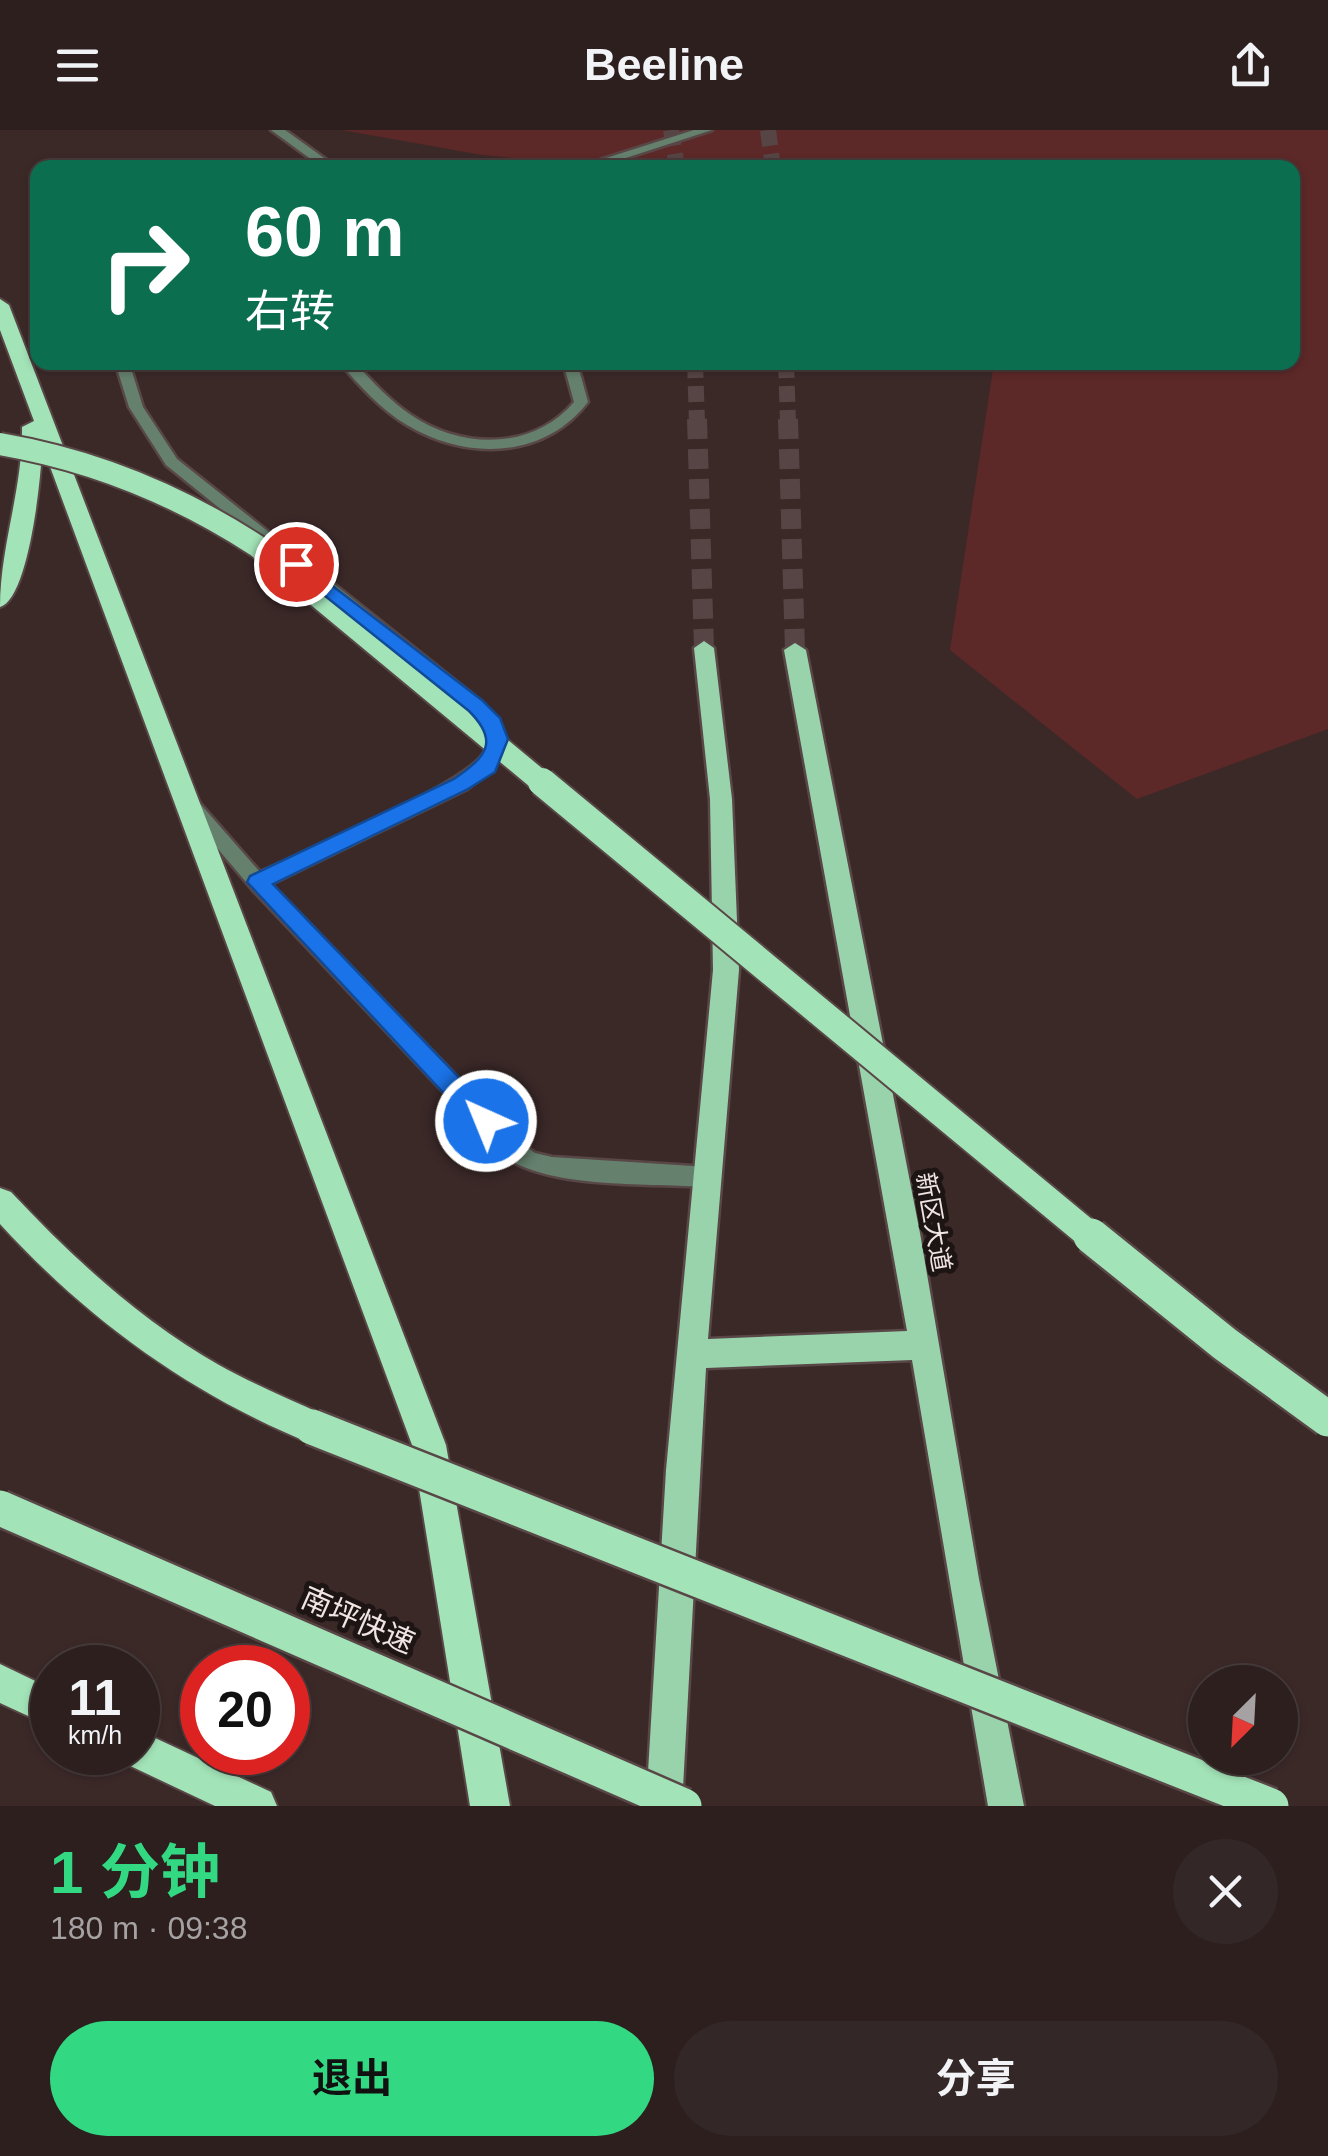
<!DOCTYPE html>
<html lang="zh">
<meta charset="utf-8">
<style>
body{margin:0;font-family:Helvetica,"Noto Sans SC",sans-serif;background:#342727;color:#f1f3f6;height:100vh;display:flex;flex-direction:column;font-size:38px;white-space:nowrap}
*{box-sizing:border-box;margin:0}
p{font-size:32px;color:#a6a2a4}
.icon{flex:none;width:55px;height:55px;fill:none;stroke:currentColor;stroke-width:2;stroke-linecap:round;stroke-linejoin:round}
.map{position:relative;height:1676px;overflow:hidden}
.details{display:flex;flex-direction:column;background:#2c1f1e;flex:1}
.details>*{flex:none}
.guide{position:absolute;left:30px;top:30px;width:1270px;height:210px;border-radius:20px;box-shadow:0 2px 8px #0004,0 0 0 2px #483d3c;background:#0b6e4f;color:#fff;overflow:hidden}
.needle{width:65px;rotate:204deg}
.tools{position:absolute;left:1188px;top:1535px;display:grid;gap:20px}
.tools a{display:grid;place-items:center;width:110px;height:110px;border-radius:50%;background:#2c1f1e;box-shadow:0 2px 8px #0004,0 0 0 2px #483d3c;font-size:50px}
.speed{position:absolute;left:30px;top:1515px;display:flex;gap:20px;font-size:50px;font-weight:700;text-align:center}
.speed>*{display:grid;place-content:center;width:130px;height:130px;border-radius:50%;background:#2c1f1e;box-shadow:0 2px 8px #0004,0 0 0 2px #483d3c;line-height:1}
.speed small{font-size:25px;font-weight:400}
.speed .limit{border:15px solid #d22;background:#fff;color:#111}
.pin{position:absolute;display:grid;place-items:center;width:85px;height:85px;color:#fff;margin:-42px;border:5px solid #fff;border-radius:50%;box-shadow:0 2px 10px #0007}
.me{position:absolute;width:110px;margin:-55px;rotate:316deg;stroke-linejoin:round;filter:drop-shadow(0 0 8px #0008)}
.turn{display:flex;align-items:center;gap:35px;height:210px;padding:0 50px;font-size:45px}
.turn .icon{width:130px;height:130px;stroke-width:2.5}
.turn b{display:block;font-size:70px;line-height:85px}
.round{display:grid;place-items:center;flex:none;width:105px;height:105px;border-radius:52px;background:#342727}
.summary{display:flex;align-items:center;justify-content:space-between;height:170px;padding:0 50px}
h1{font-size:60px;font-weight:700;line-height:75px;color:#33d882}
.primary-button{display:flex;gap:20px;margin-top:auto;padding:20px 50px}
.primary-button a{flex:1;height:115px;border-radius:60px;background:#33d882;color:#111;font-size:40px;font-weight:700;line-height:115px;text-align:center}
.primary-button a+a{background:#342727;color:#f1f3f6}
header{display:flex;justify-content:space-between;align-items:center;height:130px;padding:0 50px;background:#2c1f1e;font-size:45px;font-weight:700}
.map>svg:first-child{display:block}
</style>
<header><svg class="icon" aria-label="menu" viewBox="0 0 24 24"><path d="M4 6h16M4 12h16M4 18h16"/></svg>Beeline<svg class="icon" aria-label="share" viewBox="0 0 24 24"><path d="M12 15V3M7 8l5-5 5 5M5 13v7h14v-7"/></svg></header>
<div class="map">
<svg width="1328" height="1676" viewBox="0 0 1328 1676">
<rect width="100%" height="100%" fill="#3b2928"/>
<!-- green -->
<path fill="#5d2828" d="M 342,0 L 1328,0 L 1328,599 L 1137,669 L 950,520 L 994,233 L 1292,232 L 1292,38 L 615,38 L 482,25 Z"/>
<g fill="none" stroke-linecap="round" stroke-linejoin="round">
<!-- primary-tunnel-far1 -->
<path stroke="#564544" stroke-width="16" stroke-dasharray="16 8" stroke-linecap="butt" d="M 671,0 L 677,38
M 768,0 L 773,38
M 695,232 L 697,292
M 786,232 L 788,292"/>
<!-- primary-tunnel -->
<path stroke="#564544" stroke-width="20" stroke-dasharray="20 10" stroke-linecap="butt" d="M 697,289 L 704,518
M 788,289 L 795,520"/>
<!-- service casing -->
<g stroke="#584746" stroke-width="5">
<path id="service" d="M 271,0 L 285,0 L 338,38 L 323,38 Z
M 694,0 L 712,0 L 595,38 L 575,38 Z
M 115,232 L 129,232 L 143,277 L 177,329 L 482,572 L 500,595 L 505,609 L 500,628 L 490,641 L 467,659 L 271,754 L 521,1013 L 535,1023 L 552,1027 L 708,1037 L 716,1040 L 719,1047 L 716,1054 L 708,1057 C 651,1053 551,1059 505,1027 L 252,759 L 184,679 L 181,674 L 184,669 L 196,669 L 260,742 C 299,724 472,652 485,621 C 493,605 480,592 470,580 L 166,335 L 129,277 Z
M 339,232 L 354,232 C 372,251 390,271 411,285 C 463,320 533,320 574,272 L 563,232 L 577,232 L 588,272 C 544,329 467,331 407,295 C 381,280 359,255 339,232 Z"/>
</g>
<!-- primary casing -->
<g stroke="#584746" stroke-width="5">
<path id="primary" d="M 704,511 L 714,518 L 732,669 L 739,840 L 708,1209 L 907,1201 L 784,520 L 795,513 L 806,520 L 920,1103 L 979,1449 L 1024,1676 L 988,1676 L 912,1230 L 706,1238 L 682,1676 L 646,1676 L 666,1340 L 713,840 L 710,669 L 694,518 Z"/>
</g>
<!-- trunk casing -->
<g stroke="#584746" stroke-width="4">
<path id="trunk" d="M 0,169 L 9,175 L 446,1315 L 510,1676 L 470,1676 L 412,1315 L 42,315 C 42,344 29,469 0,477 C 0,416 23,359 22,297 L 34,291 L 0,200 Z
M 0,1058 L 11,1062 C 73,1128 140,1190 219,1235 C 253,1254 289,1269 324,1285 L 329,1297 L 324,1309 L 312,1314 C 190,1264 89,1191 0,1094 Z
M 0,1534 L 52,1559 L 52,1597 L 0,1573 Z
M 138,1600 L 271,1662 L 277,1676 L 215,1676 L 124,1633 L 120,1622 L 138,1622 Z"/>
</g>
<!-- service -->
<use href="#service" fill="#65816e" fill-rule="evenodd"/>
<!-- primary -->
<use href="#primary" fill="#99d3ac" fill-rule="evenodd"/>
<!-- trunk -->
<use href="#trunk" fill="#a3e3b8" fill-rule="evenodd"/>
<!-- trunk-bridge-far2 casing -->
<g stroke="#584746" stroke-width="26" stroke-linecap="butt">
<path id="trunk-bridge-far2" d="M 0,314 C 94,330 177,364 257,416 L 545,655"/>
</g>
<!-- trunk-bridge-far1 casing -->
<g stroke="#584746" stroke-width="32" stroke-linecap="butt">
<path id="trunk-bridge-far1" d="M 542,652 L 1094,1109"/>
</g>
<!-- trunk-bridge casing -->
<g stroke="#584746" stroke-width="40" stroke-linecap="butt">
<path id="trunk-bridge" d="M 1091,1106 L 1225,1214 L 1328,1289
M 312,1297 L 1271,1676
M 0,1378 L 684,1676"/>
</g>
<!-- trunk-bridge-far2 -->
<use href="#trunk-bridge-far2" stroke="#a3e3b8" stroke-width="22"/>
<!-- trunk-bridge-far1 -->
<use href="#trunk-bridge-far1" stroke="#a3e3b8" stroke-width="28"/>
<!-- trunk-bridge -->
<use href="#trunk-bridge" stroke="#a3e3b8" stroke-width="35"/>
</g>
<!-- route -->
<path fill="#1a73e8" stroke="#114b97" stroke-width="2.5" d="M 296,428 L 483,571 L 500,588 L 508,609 L 495,642 L 468,659 L 273,754 L 494,984 L 498,991 L 494,999 L 486,1002 L 477,999 L 247,752 L 250,746 L 454,649 C 486,627 500,612 469,581 L 290,438 L 290,430 Z"/>
<g text-anchor="middle" dominant-baseline="central" stroke-width="10" stroke-linejoin="round" paint-order="stroke">
<!-- street labels -->
<g font-size="25" fill="#f1e5e4" stroke="#1d1414">
<text transform="translate(934 1092) rotate(80)">新区大道</text>
</g>
<!-- near-street labels -->
<g font-size="30" fill="#f1e5e4" stroke="#1d1414">
<text transform="translate(358 1490) rotate(24)">南坪快速</text>
</g>
</g>
</svg>
<div class="tools">
<a><svg class="needle" viewBox="-14 -14 28 28"><path d="M0-13l5 13h-10z" fill="#e53935"/><path d="M0 13l5-13h-10z" fill="#a6a2a4"/></svg></a>
</div>
<div class="speed"><div>11<small>km/h</small></div><div class="limit">20</div></div>
<div class="pin" style="left:296px;top:434px;background:#d93025"><svg class="icon" aria-label="arrive" viewBox="0 0 24 24"><path d="M6 21V4h12l-3 4 3 4H6"/></svg></div>
<svg class="me" style="left:486px;top:991px" viewBox="-20 -20 40 40"><circle r="17" fill="#1a73e8" stroke="#fff" stroke-width="3"/><path d="M0-11L8 9 0 5-8 9z" fill="#fff"/></svg>
<div class="guide">
<div class="turn"><svg class="icon" aria-label="right" viewBox="0 0 24 24"><path d="M7 20v-9h11M14 6l5 5-5 5"/></svg><div><b>60 m</b>右转</div></div>
</div>
</div>
<section class="details">
<div class="summary"><div><h1>1 分钟</h1><p>180 m · 09:38</p></div><a class="round"><svg class="icon" aria-label="close" viewBox="0 0 24 24"><path d="M6 6l12 12M18 6L6 18"/></svg></a></div>
<div class="primary-button"><a>退出</a><a>分享</a></div>
</section>
